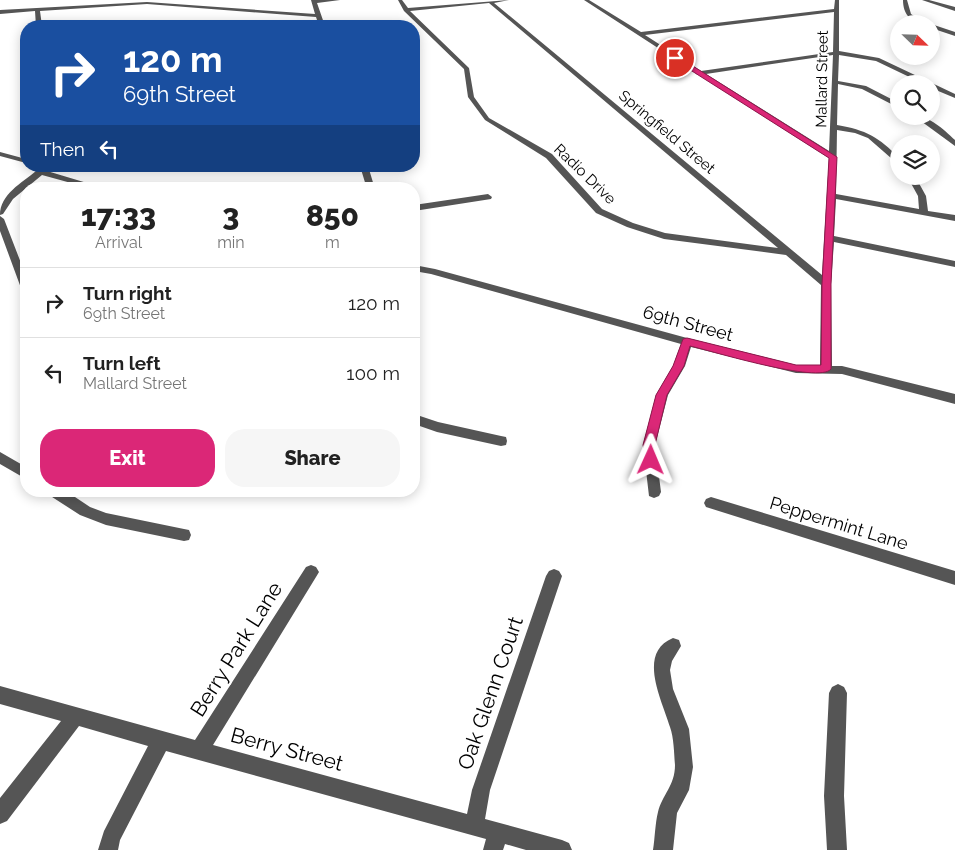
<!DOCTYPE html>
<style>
body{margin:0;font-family:Raleway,sans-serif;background:#f6f6f6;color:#222;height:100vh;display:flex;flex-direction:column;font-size:19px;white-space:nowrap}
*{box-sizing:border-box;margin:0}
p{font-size:16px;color:#767676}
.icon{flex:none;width:28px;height:28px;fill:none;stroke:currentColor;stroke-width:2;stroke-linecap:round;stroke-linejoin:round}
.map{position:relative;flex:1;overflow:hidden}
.drawer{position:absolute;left:20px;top:182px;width:400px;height:315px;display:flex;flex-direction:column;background:#fff;border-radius:20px;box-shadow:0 2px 12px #0003}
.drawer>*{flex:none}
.hud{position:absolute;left:20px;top:20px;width:400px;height:152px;border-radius:20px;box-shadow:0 2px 12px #0003;background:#1a4fa0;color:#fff;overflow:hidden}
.needle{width:32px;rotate:113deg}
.fabs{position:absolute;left:890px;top:15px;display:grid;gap:10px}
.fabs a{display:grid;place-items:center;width:50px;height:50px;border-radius:50%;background:#fff;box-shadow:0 2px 12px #0003;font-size:25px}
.pin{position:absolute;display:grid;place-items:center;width:42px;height:42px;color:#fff;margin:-21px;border:2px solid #fff;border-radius:50%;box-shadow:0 1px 5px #0007}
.me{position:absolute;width:55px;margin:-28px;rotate:1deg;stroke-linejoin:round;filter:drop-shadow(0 0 4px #0008)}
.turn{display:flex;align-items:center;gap:18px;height:105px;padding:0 20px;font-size:22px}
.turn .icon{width:65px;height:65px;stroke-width:2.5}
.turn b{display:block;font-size:35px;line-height:42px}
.then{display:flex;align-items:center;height:48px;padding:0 20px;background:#0003;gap:10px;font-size:19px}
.eta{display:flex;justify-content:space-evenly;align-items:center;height:85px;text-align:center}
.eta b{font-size:30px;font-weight:800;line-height:35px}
.button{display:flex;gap:10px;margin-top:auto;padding:10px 20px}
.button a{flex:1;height:58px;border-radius:20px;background:#db2777;color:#fff;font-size:20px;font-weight:800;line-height:58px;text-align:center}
.button a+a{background:#f6f6f6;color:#222}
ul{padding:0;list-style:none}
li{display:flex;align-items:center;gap:15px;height:70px;padding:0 20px;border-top:1px solid #e0e0e0}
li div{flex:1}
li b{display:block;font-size:19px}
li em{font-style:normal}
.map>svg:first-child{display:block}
</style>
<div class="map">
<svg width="955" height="850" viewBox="0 0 955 850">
<rect width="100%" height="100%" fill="#fff"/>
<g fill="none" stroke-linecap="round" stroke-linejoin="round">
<!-- minor -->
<path fill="#555" fill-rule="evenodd" d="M 311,0 L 340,0 L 317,3 L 325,26 L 319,26 L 316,17 L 147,4 L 40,11 L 42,26 L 36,26 L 35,11 L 0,14 L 0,10 L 147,2 L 315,14 Z
M 398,0 L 402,0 L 408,8 L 509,0 L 494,3 L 822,275 L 829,158 L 699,75 L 696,74 L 695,72 L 584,0 L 589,0 L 641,32 L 834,9 L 835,0 L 839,0 L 839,51 L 879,58 L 955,94 L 955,98 L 931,88 L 931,84 L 924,84 L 876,61 L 839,55 L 838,81 L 866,86 L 899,103 L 899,108 L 862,89 L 838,84 L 837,125 C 866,130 879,137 899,158 L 899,165 L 868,138 L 855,133 L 837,130 L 836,194 L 919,209 L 918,196 L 907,176 L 915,176 L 926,196 L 928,211 L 955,215 L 955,221 L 836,199 L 834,236 L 955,261 L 955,267 L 834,242 L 831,284 L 832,366 L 842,366 L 955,394 L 955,404 L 842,374 L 796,373 L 691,347 L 685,366 L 668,395 L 655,445 L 661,492 L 659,496 L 654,498 L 649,496 L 643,445 L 656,395 L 673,366 L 681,344 L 431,274 L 414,271 L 414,265 L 435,269 L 687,338 L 796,365 L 820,365 L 821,285 L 786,255 L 664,239 L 627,227 L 596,213 L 546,158 L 485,120 L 468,97 L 464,69 L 404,11 ZM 489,3 L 778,248 L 665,233 L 633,223 L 602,209 L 552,154 L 489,118 L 474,97 L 469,68 L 410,11 ZM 834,12 L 833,52 L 701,71 L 645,35 ZM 833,55 L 829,151 L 706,74 Z
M 903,0 L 907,0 L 911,14 L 926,24 C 911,24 903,14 903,0 Z
M 922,0 L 929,0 L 955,7 L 955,11 Z
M 931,24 L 955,32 L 955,36 L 931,28 Z
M 914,116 C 930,116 943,129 955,140 L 955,146 Z
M 0,152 L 26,159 L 26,163 L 0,156 Z
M 31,166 L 52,166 L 47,171 L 107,189 L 93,189 L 42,175 L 13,199 L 3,214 L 0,215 C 0,194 22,183 36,171 Z
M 360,166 L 368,166 L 375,189 L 367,189 Z
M 488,194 L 492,197 L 491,199 L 414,211 L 414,205 Z
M 0,216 L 4,219 L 26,276 L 26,291 L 21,288 L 0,231 Z
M 414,414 L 438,422 L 501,436 L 506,437 L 507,441 L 506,445 L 501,446 L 437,432 L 414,424 Z
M 0,452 L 26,467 L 26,479 L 0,464 Z
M 47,491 L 66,491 L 90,507 L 106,513 L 184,529 L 189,530 L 191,535 L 189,540 L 184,541 L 106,525 L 80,515 L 49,495 Z
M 711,497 L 955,571 L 955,585 L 706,507 L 704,503 L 706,499 Z
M 311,565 L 316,567 L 319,572 L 316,577 L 213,745 L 467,814 L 472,790 L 546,576 L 549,571 L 554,569 L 559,571 L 562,576 L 490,790 L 485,819 L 562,840 L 569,843 L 572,850 L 526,850 L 505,844 L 503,850 L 483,850 L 486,839 L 166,751 L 120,840 L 118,850 L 98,850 L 104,831 L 148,746 L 79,726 L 7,821 L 0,824 L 0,798 L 61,721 L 0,704 L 0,686 L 195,740 L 306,567 Z
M 673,638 L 679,640 L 681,646 L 672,661 L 670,670 L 673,689 L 689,729 L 693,767 L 689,790 L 677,813 L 673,850 L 653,850 C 655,838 655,824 658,812 C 662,795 675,786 675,765 C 674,754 674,738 670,727 C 663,702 636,653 673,638 Z
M 838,684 L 844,687 L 847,693 L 844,796 L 847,850 L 827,850 L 824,796 L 829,693 L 832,687 Z"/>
</g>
<!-- route -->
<path fill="#db2777" stroke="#8e194d" d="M 673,56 L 677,56 L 837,157 L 831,284 L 831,369 C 819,384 712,351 690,346 L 684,366 L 667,395 L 655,445 L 657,460 L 655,464 L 647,464 L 643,445 L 656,395 L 673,366 L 683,339 L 687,338 L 796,365 L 821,365 L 822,284 L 829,158 L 673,59 Z"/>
<g text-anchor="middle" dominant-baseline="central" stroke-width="4" stroke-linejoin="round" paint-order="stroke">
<!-- far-street labels -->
<g font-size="15" fill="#000" stroke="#fff">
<text transform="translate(822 79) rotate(-89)">Mallard Street</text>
<text transform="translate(667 132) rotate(40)">Springfield Street</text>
<text transform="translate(585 174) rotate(44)">Radio Drive</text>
</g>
<!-- street labels -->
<g font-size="18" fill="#000" stroke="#fff">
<text transform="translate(688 323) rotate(15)">69th Street</text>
<text transform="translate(839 523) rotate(17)">Peppermint Lane</text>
</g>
<!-- near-street labels -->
<g font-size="21" fill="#000" stroke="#fff">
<text transform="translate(236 649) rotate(-58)">Berry Park Lane</text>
<text transform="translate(490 693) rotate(-71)">Oak Glenn Court</text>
<text transform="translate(287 749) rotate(15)">Berry Street</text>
</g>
</g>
</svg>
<div class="fabs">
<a><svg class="needle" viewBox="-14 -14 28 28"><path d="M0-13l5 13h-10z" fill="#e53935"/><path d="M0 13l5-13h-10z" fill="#767676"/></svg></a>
<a><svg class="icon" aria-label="search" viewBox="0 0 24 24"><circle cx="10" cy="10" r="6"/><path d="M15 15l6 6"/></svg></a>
<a><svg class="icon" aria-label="layers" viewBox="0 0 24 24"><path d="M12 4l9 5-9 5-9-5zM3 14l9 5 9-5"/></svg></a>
</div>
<div class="pin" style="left:675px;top:58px;background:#d93025"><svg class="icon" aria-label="arrive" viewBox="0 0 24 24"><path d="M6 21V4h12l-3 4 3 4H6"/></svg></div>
<svg class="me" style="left:651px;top:460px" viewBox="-20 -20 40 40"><path d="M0-17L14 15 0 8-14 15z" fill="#db2777" stroke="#fff" stroke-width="4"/></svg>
<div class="hud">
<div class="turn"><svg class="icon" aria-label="right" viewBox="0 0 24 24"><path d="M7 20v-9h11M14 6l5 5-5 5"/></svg><div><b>120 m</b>69th Street</div></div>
<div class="then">Then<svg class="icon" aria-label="left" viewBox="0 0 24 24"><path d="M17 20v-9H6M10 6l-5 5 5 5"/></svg></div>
</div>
<section class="drawer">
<div class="eta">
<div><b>17:33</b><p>Arrival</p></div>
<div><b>3</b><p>min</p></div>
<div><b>850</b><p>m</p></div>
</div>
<ul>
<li><svg class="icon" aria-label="right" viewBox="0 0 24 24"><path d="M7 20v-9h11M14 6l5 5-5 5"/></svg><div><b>Turn right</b><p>69th Street</p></div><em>120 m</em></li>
<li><svg class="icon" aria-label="left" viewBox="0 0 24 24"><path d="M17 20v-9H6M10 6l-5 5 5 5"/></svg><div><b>Turn left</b><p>Mallard Street</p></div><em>100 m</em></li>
</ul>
<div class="button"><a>Exit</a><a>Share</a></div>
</section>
</div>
